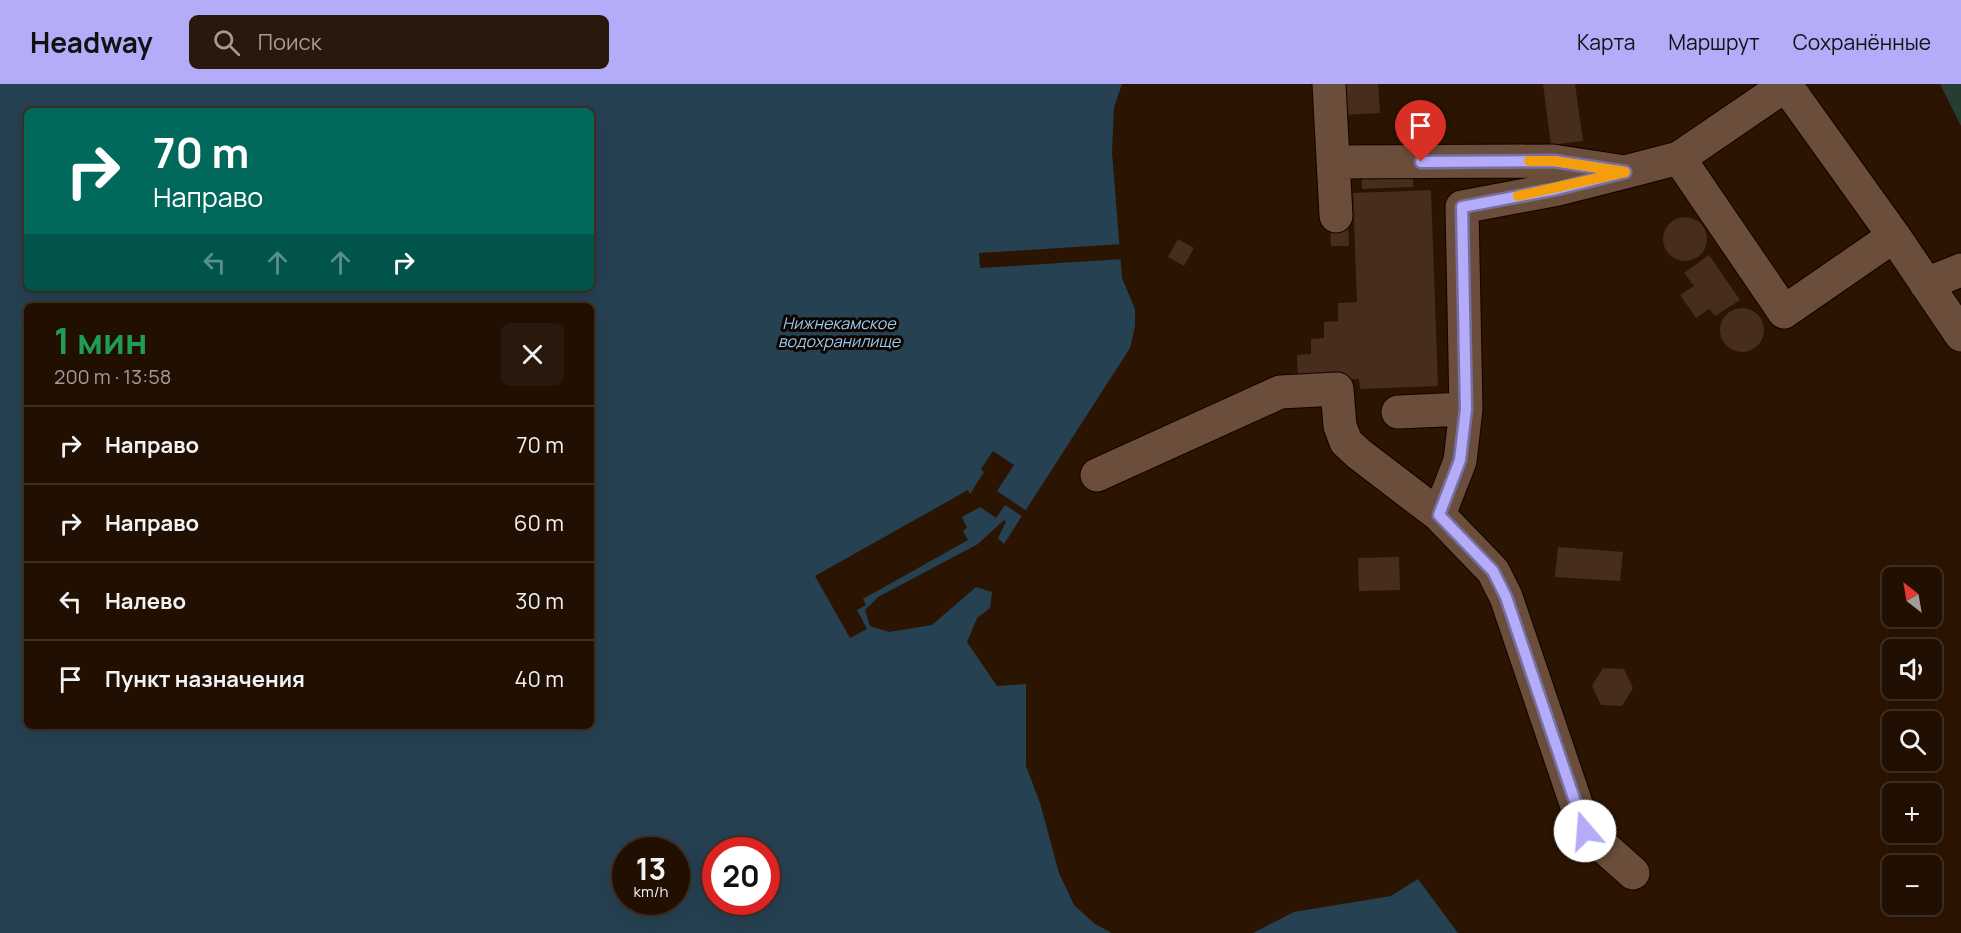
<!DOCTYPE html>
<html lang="ru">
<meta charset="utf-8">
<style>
body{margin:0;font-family:Manrope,sans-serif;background:#29180c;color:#f1f3f6;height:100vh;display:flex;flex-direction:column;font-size:22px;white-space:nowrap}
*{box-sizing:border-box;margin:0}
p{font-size:20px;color:#a29c99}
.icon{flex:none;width:33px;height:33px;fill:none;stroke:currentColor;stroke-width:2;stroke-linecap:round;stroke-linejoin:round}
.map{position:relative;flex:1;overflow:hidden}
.side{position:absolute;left:24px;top:219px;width:570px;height:426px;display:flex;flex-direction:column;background:#210f02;border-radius:9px;box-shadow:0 6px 24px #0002,0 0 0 2px #3e2f24}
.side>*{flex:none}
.top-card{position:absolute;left:24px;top:24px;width:570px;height:183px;border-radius:9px;box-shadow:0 6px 24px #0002,0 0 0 2px #3e2f24;background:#00695c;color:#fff;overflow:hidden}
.needle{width:39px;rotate:329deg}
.controls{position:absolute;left:1882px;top:483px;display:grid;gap:12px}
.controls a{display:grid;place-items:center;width:60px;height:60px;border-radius:9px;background:#210f02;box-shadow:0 6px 24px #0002,0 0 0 2px #3e2f24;font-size:30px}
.speed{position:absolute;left:612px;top:753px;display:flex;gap:12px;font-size:30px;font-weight:700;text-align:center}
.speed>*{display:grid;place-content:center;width:78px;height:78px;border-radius:50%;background:#210f02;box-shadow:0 6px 24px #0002,0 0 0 2px #3e2f24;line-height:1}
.speed small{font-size:15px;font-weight:400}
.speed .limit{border:9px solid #d22;background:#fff;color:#111}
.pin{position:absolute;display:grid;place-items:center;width:51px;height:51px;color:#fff;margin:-62px -26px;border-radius:50% 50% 50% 0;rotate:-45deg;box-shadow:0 0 6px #0007}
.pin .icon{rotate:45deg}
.me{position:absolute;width:66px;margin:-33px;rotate:342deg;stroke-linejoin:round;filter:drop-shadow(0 0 4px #0008)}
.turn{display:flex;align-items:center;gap:21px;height:126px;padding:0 30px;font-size:27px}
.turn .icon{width:78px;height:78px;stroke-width:2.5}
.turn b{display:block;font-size:42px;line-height:51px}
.lanes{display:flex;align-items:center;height:57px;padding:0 30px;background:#0003;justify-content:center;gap:30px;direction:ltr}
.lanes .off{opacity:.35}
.round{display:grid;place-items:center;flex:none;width:63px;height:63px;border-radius:9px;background:#29180c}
.head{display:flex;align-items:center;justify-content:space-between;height:102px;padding:0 30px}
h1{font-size:36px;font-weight:700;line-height:45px;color:#1e9e55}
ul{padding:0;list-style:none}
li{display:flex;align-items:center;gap:18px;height:78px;padding:0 30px;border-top:2px solid #3e2f24}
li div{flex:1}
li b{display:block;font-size:22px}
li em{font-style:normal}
header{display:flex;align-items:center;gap:36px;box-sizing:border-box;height:84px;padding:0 30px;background:#b4acf9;color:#111}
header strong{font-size:28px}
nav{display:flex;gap:33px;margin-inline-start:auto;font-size:21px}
.search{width:420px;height:54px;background:#29180c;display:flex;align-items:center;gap:15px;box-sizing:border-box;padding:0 21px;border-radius:9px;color:#a29c99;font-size:22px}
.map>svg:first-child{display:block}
</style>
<header>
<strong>Headway</strong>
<div class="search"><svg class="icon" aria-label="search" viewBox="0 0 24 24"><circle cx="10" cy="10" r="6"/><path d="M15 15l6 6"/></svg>Поиск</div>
<nav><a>Карта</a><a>Маршрут</a><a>Сохранённые</a></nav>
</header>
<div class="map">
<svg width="1961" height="849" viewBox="0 0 1961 849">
<rect width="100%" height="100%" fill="#2c1402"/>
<!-- green -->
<path fill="#263d31" d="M 1940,0 L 1961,0 L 1961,42 Z"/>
<!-- water -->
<path fill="#264152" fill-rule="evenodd" d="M 0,0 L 1122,0 L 1114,23 L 1112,68 L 1122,194 L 1135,225 L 1135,242 L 1130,264 L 1004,460 L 998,454 L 1006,438 L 1004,436 L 978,460 L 878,513 L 865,526 L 870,542 L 889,548 L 932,541 L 976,503 L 992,508 L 990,524 L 977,534 L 967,558 L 997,602 L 1026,600 L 1026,682 L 1040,719 L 1059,789 L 1074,821 L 1095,840 L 1112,849 L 0,849 ZM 27,27 L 591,27 L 591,204 L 27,204 ZM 27,222 L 591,222 L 591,642 L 27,642 ZM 626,766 L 676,766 L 676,818 L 626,818 ZM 716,766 L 766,766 L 766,818 L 716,818 Z
M 1418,795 L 1458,849 L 1253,849 L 1294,828 L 1391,812 Z"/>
<!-- pier -->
<path fill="#2c1402" d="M 1123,160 L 1124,175 L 980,184 L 979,169 Z
M 993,367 L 1014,381 L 997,407 L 1028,428 L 1025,434 L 1005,421 L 996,434 L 980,423 L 962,433 L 967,444 L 963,447 L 968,456 L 863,515 L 866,521 L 857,526 L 867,545 L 850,554 L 815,492 L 968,406 L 970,410 L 984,388 L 981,385 Z"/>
<!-- building -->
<path fill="#462d1d" d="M 1340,0 L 1378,0 L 1380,29 L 1342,31 Z
M 1543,0 L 1575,0 L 1583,57 L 1551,61 Z
M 1413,87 L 1413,103 L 1362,105 L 1362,89 Z
M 1431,106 L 1438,302 L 1360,305 L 1359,295 L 1298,297 L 1297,271 L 1311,270 L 1311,255 L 1324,254 L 1324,238 L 1338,237 L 1338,219 L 1357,218 L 1353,109 Z
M1663 155a22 22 0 1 1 44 0a22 22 0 1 1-44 0Z
M 1348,140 L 1349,162 L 1331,162 L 1330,141 Z
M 1178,155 L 1194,164 L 1184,182 L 1168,173 Z
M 1709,171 L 1740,216 L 1715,232 L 1709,225 L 1696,234 L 1680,211 L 1694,202 L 1684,189 Z
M1720 246a22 22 0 1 1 44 0a22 22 0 1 1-44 0Z
M 1558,463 L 1623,468 L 1620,497 L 1555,493 Z
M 1399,473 L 1400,506 L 1359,507 L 1358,474 Z
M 1603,584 L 1624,585 L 1633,604 L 1622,622 L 1601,621 L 1592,602 Z"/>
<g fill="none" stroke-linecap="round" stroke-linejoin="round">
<!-- minor casing -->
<g stroke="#130100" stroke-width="35">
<path id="minor" d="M 1329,0 L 1336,132
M 1785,0 L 1894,152 L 1961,251
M 1786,1 L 1679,74 L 1784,228 L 1894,152
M 1333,78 L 1553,77 L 1625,88 L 1679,74
M 1926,200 L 1961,186
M 1398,328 L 1466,325 L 1462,123 L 1558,105 L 1625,88
M 1097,391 L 1280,308 L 1337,305 L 1340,342 L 1346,358 L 1359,370 L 1439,431 L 1493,487 L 1506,513 L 1585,746 L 1633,789
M 1439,431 L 1460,377 L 1466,325"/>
</g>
<!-- minor -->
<use href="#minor" stroke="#6a4d3a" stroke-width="33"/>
</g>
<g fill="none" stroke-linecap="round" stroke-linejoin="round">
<!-- route casing -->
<g stroke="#7570a2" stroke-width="15">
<path id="route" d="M 1421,78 L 1554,77 L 1625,88 L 1557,105 L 1462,123 L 1466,325 L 1460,376 L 1439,431 L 1493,487 L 1506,513 L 1585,747"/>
</g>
<!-- route -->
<use href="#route" stroke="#b4acf9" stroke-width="10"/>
<!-- slow -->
<path stroke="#f59e0b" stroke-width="10" d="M 1518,112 L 1625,88 L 1554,77 L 1529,77"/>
</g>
<g text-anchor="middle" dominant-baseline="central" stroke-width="6" stroke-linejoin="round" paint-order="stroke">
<!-- water labels -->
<g font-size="16" font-style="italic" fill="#96cbef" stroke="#0d0401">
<text x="839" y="239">Нижнекамское<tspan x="839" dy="18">водохранилище</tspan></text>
</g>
</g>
</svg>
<div class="controls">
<a><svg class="needle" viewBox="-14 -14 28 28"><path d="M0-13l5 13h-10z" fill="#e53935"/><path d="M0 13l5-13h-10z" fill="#a29c99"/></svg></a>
<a><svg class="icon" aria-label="sound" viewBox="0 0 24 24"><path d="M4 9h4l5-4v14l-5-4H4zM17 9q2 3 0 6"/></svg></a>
<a><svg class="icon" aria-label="search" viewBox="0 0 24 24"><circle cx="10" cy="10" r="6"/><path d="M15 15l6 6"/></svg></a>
<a>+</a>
<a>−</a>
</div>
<div class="speed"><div>13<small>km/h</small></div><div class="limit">20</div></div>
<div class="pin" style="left:1421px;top:78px;background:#d93025"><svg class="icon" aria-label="arrive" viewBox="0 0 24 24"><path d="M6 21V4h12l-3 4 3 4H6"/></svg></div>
<svg class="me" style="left:1585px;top:747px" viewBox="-20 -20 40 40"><circle r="19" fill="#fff"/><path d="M0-13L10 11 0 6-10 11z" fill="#b4acf9"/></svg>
<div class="top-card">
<div class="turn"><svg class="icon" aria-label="right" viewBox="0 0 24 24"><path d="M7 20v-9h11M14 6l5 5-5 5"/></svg><div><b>70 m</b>Направо</div></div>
<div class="lanes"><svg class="icon off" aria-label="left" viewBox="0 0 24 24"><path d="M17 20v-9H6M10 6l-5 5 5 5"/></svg><svg class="icon off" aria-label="ahead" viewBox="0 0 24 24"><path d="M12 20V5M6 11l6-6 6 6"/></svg><svg class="icon off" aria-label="ahead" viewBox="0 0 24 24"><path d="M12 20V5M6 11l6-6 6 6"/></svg><svg class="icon" aria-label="right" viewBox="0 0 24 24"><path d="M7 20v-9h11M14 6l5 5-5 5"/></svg></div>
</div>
<section class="side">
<div class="head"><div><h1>1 мин</h1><p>200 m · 13:58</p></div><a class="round"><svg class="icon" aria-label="close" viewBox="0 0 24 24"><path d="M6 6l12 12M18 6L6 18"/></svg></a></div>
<ul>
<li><svg class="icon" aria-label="right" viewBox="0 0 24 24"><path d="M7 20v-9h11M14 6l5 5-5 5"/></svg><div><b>Направо</b></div><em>70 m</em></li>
<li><svg class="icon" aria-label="right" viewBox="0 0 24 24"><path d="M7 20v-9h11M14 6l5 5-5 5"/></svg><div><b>Направо</b></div><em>60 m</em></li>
<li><svg class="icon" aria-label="left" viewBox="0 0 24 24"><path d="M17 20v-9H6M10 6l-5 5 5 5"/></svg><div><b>Налево</b></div><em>30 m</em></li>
<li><svg class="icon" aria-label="arrive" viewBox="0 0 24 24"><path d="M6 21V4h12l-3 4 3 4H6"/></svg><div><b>Пункт назначения</b></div><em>40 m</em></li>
</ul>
</section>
</div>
